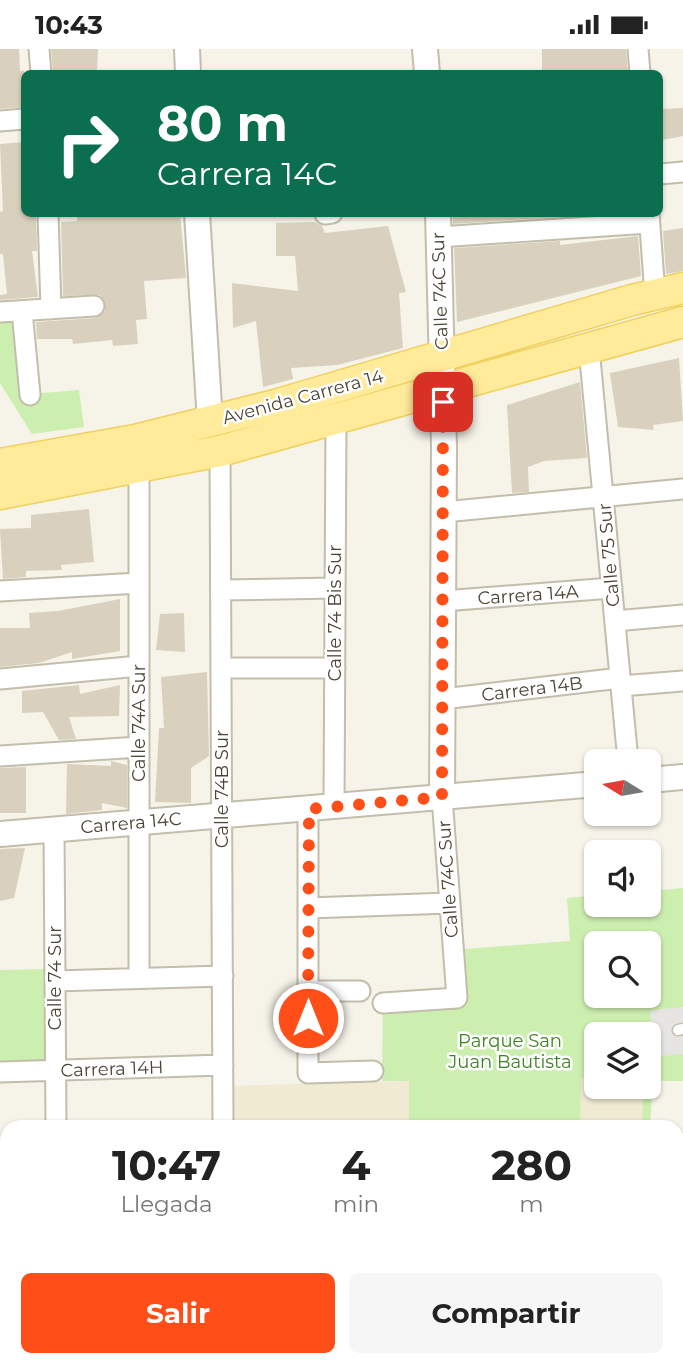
<!DOCTYPE html>
<html lang="es">
<style>
body{margin:0;font-family:Montserrat,sans-serif;background:#f6f6f6;color:#222;height:100vh;display:flex;flex-direction:column;font-size:26px;white-space:nowrap}
*{box-sizing:border-box;margin:0}
p{font-size:23px;color:#767676}
.icon{flex:none;width:38px;height:38px;fill:none;stroke:currentColor;stroke-width:2;stroke-linecap:round;stroke-linejoin:round}
.map{position:relative;flex:1;overflow:hidden}
.sheet{position:absolute;left:0px;top:1071px;width:684px;height:247px;display:flex;flex-direction:column;background:#fff;border-radius:21px 21px 0 0;box-shadow:0 2px 5px #0004}
.sheet>*{flex:none}
.top-card{position:absolute;left:21px;top:21px;width:642px;height:147px;border-radius:10px;box-shadow:0 2px 5px #0004;background:#0b6e4f;color:#fff;overflow:hidden}
.needle{width:46px;rotate:281deg}
.fabs{position:absolute;left:584px;top:700px;display:grid;gap:14px}
.fabs a{display:grid;place-items:center;width:77px;height:77px;border-radius:10px;background:#fff;box-shadow:0 2px 5px #0004;font-size:35px}
.pin{position:absolute;display:grid;place-items:center;width:60px;height:60px;color:#fff;margin:-30px;border-radius:14px;box-shadow:0 4px 10px #0006}
.me{position:absolute;width:77px;margin:-38px;rotate:0deg;stroke-linejoin:round;filter:drop-shadow(0 0 5px #0008)}
.turn{display:flex;align-items:center;gap:24px;height:147px;padding:0 21px;font-size:32px}
.turn .icon{width:91px;height:91px;stroke-width:2.5}
.turn b{display:block;font-size:49px;line-height:60px}
.eta{display:flex;justify-content:space-evenly;align-items:center;height:119px;text-align:center}
.eta b{font-size:42px;font-weight:700;line-height:49px}
.button{display:flex;gap:14px;margin-top:auto;padding:14px 21px}
.button a{flex:1;height:80px;border-radius:10px;background:#ff4e17;color:#fff;font-size:28px;font-weight:700;line-height:80px;text-align:center}
.button a+a{background:#f6f6f6;color:#222}
.status{display:flex;justify-content:space-between;align-items:center;height:49px;padding:0 35px;background:#fff;direction:ltr}
.status svg{height:19px;fill:currentColor}
.map>svg:first-child{display:block}
</style>
<div class="status"><b>10:43</b><svg viewBox="0 0 49 12"><path d="M0 12V9h3v3zM5 12V6h3v6zM10 12V3h3v9zM15 12V0h3v12zM26 1h20v11H26zM47 4h2v5h-2z"/></svg></div>
<div class="map">
<svg width="683" height="1317" viewBox="0 0 683 1317">
<rect width="100%" height="100%" fill="#f6f3e9"/>
<!-- education -->
<path fill="#f0ead2" d="M 581,1029 L 597,1029 L 597,1038 L 643,1038 L 642,1078 L 580,1078 Z
M 409,1032 L 409,1078 L 231,1078 L 230,1037 Z
M 677,1118 L 683,1118 L 679,1317 L 524,1317 L 524,1311 L 677,1311 Z"/>
<!-- green -->
<path fill="#cceeaf" fill-rule="evenodd" d="M 23,269 L 30,345 L 79,341 L 84,378 L 32,385 L 0,334 L 0,270 Z
M 683,839 L 683,1032 L 653,1032 L 650,1078 L 642,1078 L 643,1038 L 649,1038 L 649,985 L 597,985 L 597,1029 L 581,1029 L 580,1078 L 409,1078 L 409,1032 L 382,1032 L 383,954 L 456,949 L 453,901 L 570,892 L 567,849 L 597,846 L 597,856 L 649,856 L 649,842 ZM 597,894 L 649,894 L 649,947 L 597,947 Z
M 48,920 L 48,1013 L 0,1014 L 0,921 Z
M 32,1311 L 524,1311 L 524,1317 L 32,1317 Z"/>
<!-- parking -->
<path fill="#e7e5e1" d="M 683,958 L 683,1005 L 655,1008 L 650,961 Z"/>
<g fill="none" stroke-linecap="round" stroke-linejoin="round">
<!-- stream -->
<path stroke="#a1cdf8" stroke-width="5" d="M 167,1317 L 173,1311"/>
</g>
<!-- building -->
<path fill="#d9d1bd" d="M 0,0 L 19,0 L 20,22 L 24,22 L 24,58 L 0,60 Z
M 51,0 L 98,0 L 97,24 L 53,24 Z
M 542,0 L 626,0 L 628,24 L 542,24 Z
M 683,59 L 683,87 L 662,91 L 661,60 Z
M 24,93 L 24,164 L 36,164 L 37,202 L 32,202 L 38,248 L 0,251 L 0,246 L 7,245 L 3,205 L 0,205 L 0,163 L 3,162 L 0,95 Z
M 77,164 L 180,164 L 186,229 L 144,232 L 147,270 L 136,271 L 138,295 L 113,297 L 112,291 L 73,295 L 72,290 L 37,290 L 36,273 L 95,269 L 105,262 L 104,251 L 99,246 L 63,247 L 61,173 L 77,172 Z
M 453,164 L 558,164 L 558,168 L 453,175 Z
M 315,173 L 322,177 L 325,184 L 388,177 L 406,243 L 399,244 L 403,299 L 337,316 L 291,319 L 293,330 L 263,338 L 256,272 L 233,279 L 232,234 L 298,242 L 295,207 L 276,207 L 276,174 Z
M 683,179 L 683,222 L 666,225 L 663,182 Z
M 638,187 L 641,227 L 457,273 L 454,199 L 560,192 L 560,196 Z
M 679,309 L 683,372 L 653,376 L 654,381 L 618,378 L 610,324 Z
M 580,333 L 587,409 L 544,412 L 528,418 L 529,443 L 512,444 L 507,356 Z
M 89,460 L 94,513 L 61,516 L 62,521 L 26,522 L 26,528 L 3,530 L 0,480 L 31,479 L 31,466 Z
M 120,550 L 120,602 L 72,610 L 72,603 L 39,614 L 0,618 L 0,579 L 30,579 L 29,564 L 58,562 Z
M 184,564 L 185,603 L 156,601 L 160,565 Z
M 207,623 L 209,707 L 191,719 L 191,754 L 155,753 L 159,679 L 164,679 L 161,628 Z
M 79,636 L 80,645 L 120,636 L 119,667 L 69,668 L 76,690 L 59,691 L 43,663 L 22,664 L 22,642 Z
M 111,712 L 127,716 L 127,759 L 102,754 L 102,761 L 66,765 L 67,715 L 111,717 Z
M 26,718 L 26,764 L 0,764 L 0,719 Z
M 25,799 L 14,849 L 0,852 L 0,800 Z"/>
<g fill="none" stroke-linecap="round" stroke-linejoin="round">
<!-- service casing -->
<g stroke="#c3bdab" stroke-width="13">
<path id="service" d="M 678,981 L 683,980"/>
</g>
<!-- minor casing -->
<g stroke="#c3bdab" stroke-width="23">
<path id="minor" d="M 39,0 L 41,24
M 638,0 L 640,24
M 0,72 L 24,70
M 660,125 L 683,123
M 48,164 L 51,260
M 649,164 L 655,246
M 325,165 L 332,164
M 439,188 L 649,174
M 22,262 L 30,346
M 0,263 L 94,257
M 589,299 L 628,712
M 220,402 L 223,1078
M 139,419 L 139,929
M 444,463 L 683,440
M 221,541 L 335,539
M 0,542 L 139,534
M 443,552 L 612,539
M 615,572 L 683,566
M 221,619 L 335,619
M 0,630 L 139,617
M 621,637 L 683,632
M 443,650 L 620,629
M 0,707 L 139,698
M 334,757 L 336,371
M 308,759 L 308,1024 L 373,1022
M 54,781 L 56,1078
M 308,859 L 450,854
M 55,932 L 223,927
M 308,942 L 360,942
M 383,954 L 457,949 L 442,748
M 0,1023 L 223,1016
M 0,1235 L 7,1234
M 320,1317 L 320,1311"/>
</g>
<!-- tertiary casing -->
<g stroke="#c3bdab" stroke-width="28">
<path id="tertiary" d="M 187,0 L 188,24
M 425,0 L 427,24
M 197,164 L 210,373
M 438,164 L 444,398 L 442,748
M 649,731 L 683,728
M 0,785 L 597,735"/>
</g>
<!-- primary casing -->
<g stroke="#f0d05e" stroke-width="33">
<path id="primary" d="M 0,415 L 135,391 L 275,356 L 632,251 L 683,239
M 0,445 L 220,402 L 683,273"/>
</g>
<!-- service -->
<use href="#service" stroke="#fff" stroke-width="10"/>
<!-- minor -->
<use href="#minor" stroke="#fff" stroke-width="19"/>
<!-- tertiary -->
<use href="#tertiary" stroke="#fff" stroke-width="24"/>
<!-- primary -->
<use href="#primary" stroke="#ffeb99" stroke-width="30"/>
</g>
<g fill="none" stroke-linecap="round" stroke-linejoin="round">
<!-- route -->
<path stroke="#ff4e17" stroke-width="12" stroke-dasharray="0 21.6" d="M 308,969 L 309,760 L 442,748 L 443,353"/>
</g>
<g text-anchor="middle" dominant-baseline="central" stroke-width="5" stroke-linejoin="round" paint-order="stroke">
<!-- street labels -->
<g font-size="18" fill="#4b4536" stroke="#fff">
<text transform="translate(440 242) rotate(-92)">Calle 74C Sur</text>
<text transform="translate(303 348) rotate(-15)">Avenida Carrera 14</text>
<text transform="translate(609 506) rotate(-95)">Calle 75 Sur</text>
<text transform="translate(528 546) rotate(-4)">Carrera 14A</text>
<text transform="translate(335 564) rotate(-90)">Calle 74 Bis Sur</text>
<text transform="translate(532 640) rotate(-7)">Carrera 14B</text>
<text transform="translate(139 674) rotate(-90)">Calle 74A Sur</text>
<text transform="translate(222 740) rotate(-90)">Calle 74B Sur</text>
<text transform="translate(131 774) rotate(-5)">Carrera 14C</text>
<text transform="translate(448 830) rotate(-94)">Calle 74C Sur</text>
<text transform="translate(55 929) rotate(-90)">Calle 74 Sur</text>
<text transform="translate(112 1020) rotate(-2)">Carrera 14H</text>
</g>
<!-- park labels -->
<g font-size="18" fill="#3f8423" stroke="#fff">
<text x="510" y="992">Parque San<tspan x="510" dy="21">Juan Bautista</tspan></text>
</g>
</g>
</svg>
<div class="fabs">
<a><svg class="needle" viewBox="-14 -14 28 28"><path d="M0-13l5 13h-10z" fill="#e53935"/><path d="M0 13l5-13h-10z" fill="#767676"/></svg></a>
<a><svg class="icon" aria-label="sound" viewBox="0 0 24 24"><path d="M4 9h4l5-4v14l-5-4H4zM17 9q2 3 0 6"/></svg></a>
<a><svg class="icon" aria-label="search" viewBox="0 0 24 24"><circle cx="10" cy="10" r="6"/><path d="M15 15l6 6"/></svg></a>
<a><svg class="icon" aria-label="layers" viewBox="0 0 24 24"><path d="M12 4l9 5-9 5-9-5zM3 14l9 5 9-5"/></svg></a>
</div>
<div class="pin" style="left:443px;top:353px;background:#d93025"><svg class="icon" aria-label="arrive" viewBox="0 0 24 24"><path d="M6 21V4h12l-3 4 3 4H6"/></svg></div>
<svg class="me" style="left:308px;top:969px" viewBox="-20 -20 40 40"><circle r="17" fill="#ff4e17" stroke="#fff" stroke-width="3"/><path d="M0-11L8 9 0 5-8 9z" fill="#fff"/></svg>
<div class="top-card">
<div class="turn"><svg class="icon" aria-label="right" viewBox="0 0 24 24"><path d="M7 20v-9h11M14 6l5 5-5 5"/></svg><div><b>80 m</b>Carrera 14C</div></div>
</div>
<section class="sheet">
<div class="eta">
<div><b>10:47</b><p>Llegada</p></div>
<div><b>4</b><p>min</p></div>
<div><b>280</b><p>m</p></div>
</div>
<div class="button"><a>Salir</a><a>Compartir</a></div>
</section>
</div>
